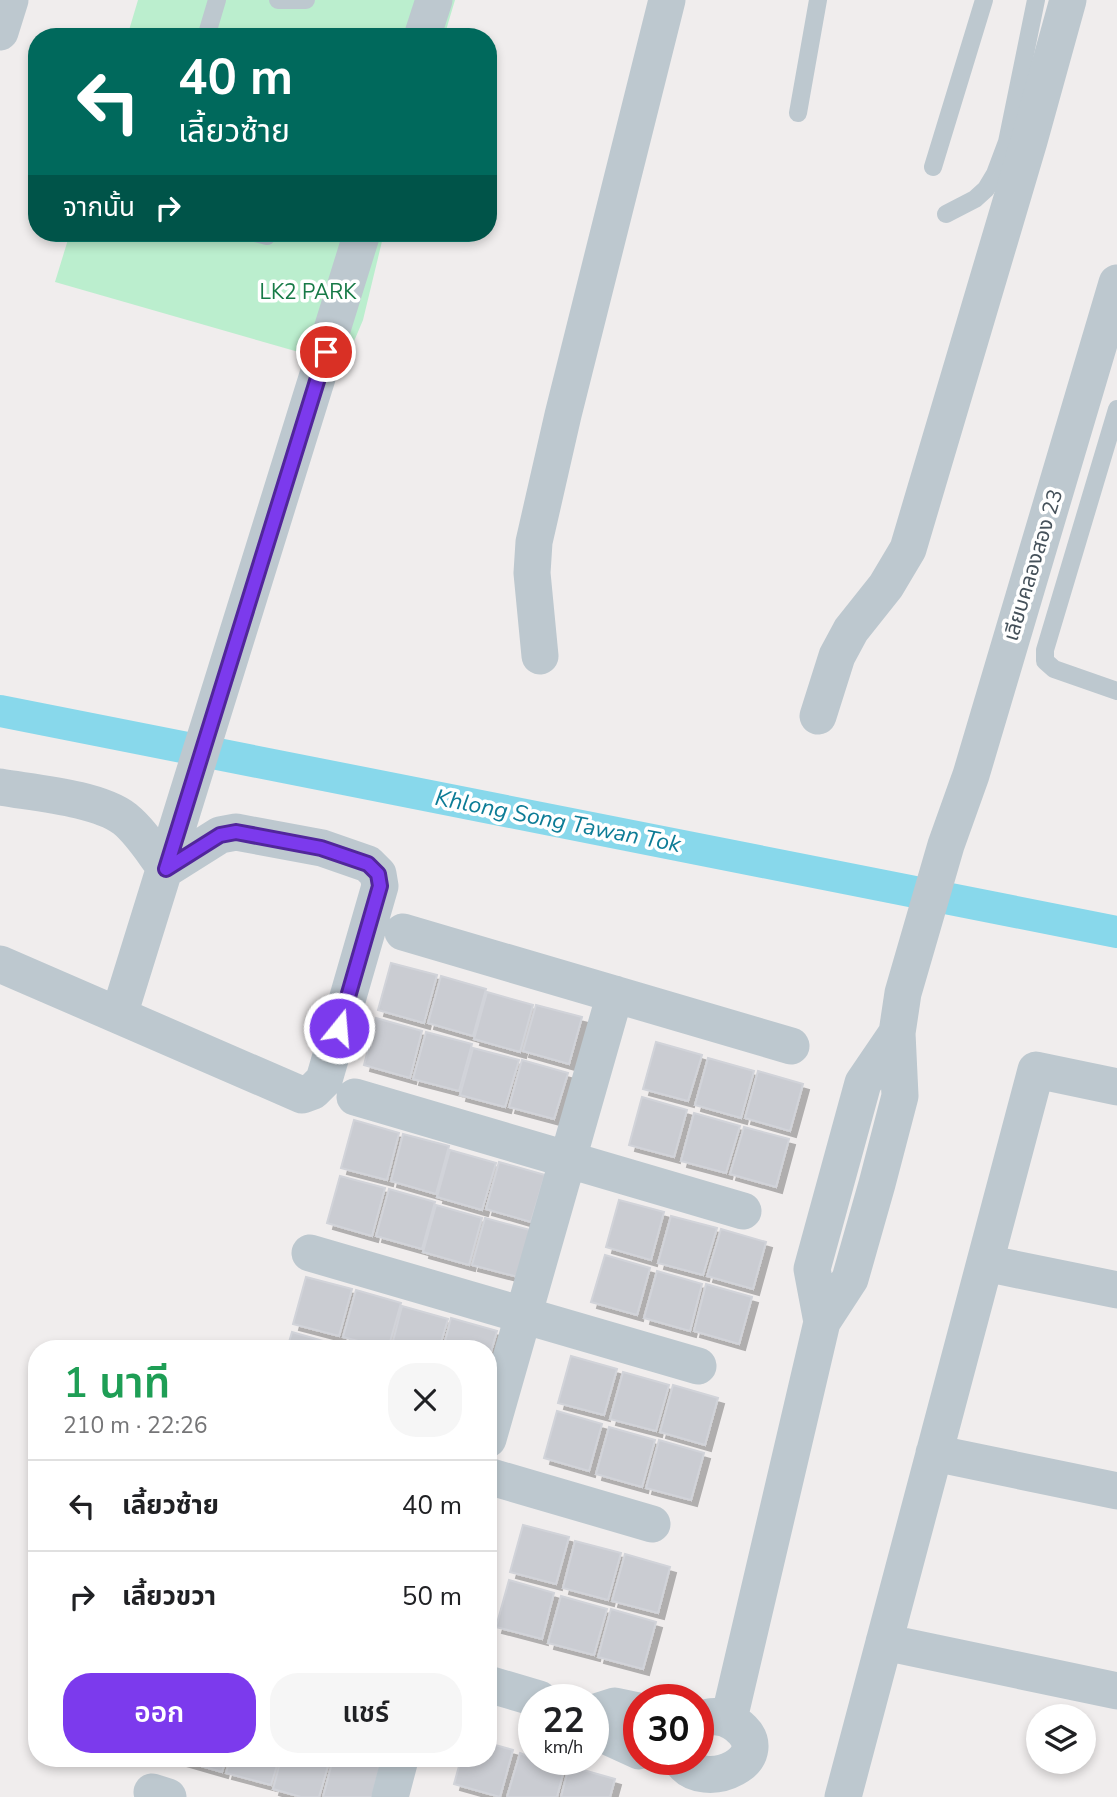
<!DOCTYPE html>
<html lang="th">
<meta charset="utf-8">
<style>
body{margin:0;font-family:"Nunito Sans","Noto Sans Thai",sans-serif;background:#f6f6f6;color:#202124;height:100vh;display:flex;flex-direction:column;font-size:26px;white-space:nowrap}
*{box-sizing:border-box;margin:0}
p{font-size:23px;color:#757577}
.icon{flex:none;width:38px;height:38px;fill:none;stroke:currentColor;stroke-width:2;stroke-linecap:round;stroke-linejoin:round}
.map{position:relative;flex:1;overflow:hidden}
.drawer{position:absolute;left:28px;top:1340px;width:469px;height:427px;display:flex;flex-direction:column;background:#fff;border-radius:28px;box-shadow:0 4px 10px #0003}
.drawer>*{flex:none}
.guide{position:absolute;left:28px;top:28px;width:469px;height:214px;border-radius:28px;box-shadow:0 4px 10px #0003;background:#00695c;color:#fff;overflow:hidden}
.controls{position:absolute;left:1026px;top:1704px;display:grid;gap:14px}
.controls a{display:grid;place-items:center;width:70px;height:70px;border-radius:50%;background:#fff;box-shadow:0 4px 10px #0003;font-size:35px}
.speed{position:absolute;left:518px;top:1684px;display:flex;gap:14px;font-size:35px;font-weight:700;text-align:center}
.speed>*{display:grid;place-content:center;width:91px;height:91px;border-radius:50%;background:#fff;box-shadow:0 4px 10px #0003;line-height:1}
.speed small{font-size:18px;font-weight:400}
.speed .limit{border:10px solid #d22;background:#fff;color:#111}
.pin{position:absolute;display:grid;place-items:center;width:60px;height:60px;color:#fff;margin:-30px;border:4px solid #fff;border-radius:50%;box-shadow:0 2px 7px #0007}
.me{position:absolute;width:77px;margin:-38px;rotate:17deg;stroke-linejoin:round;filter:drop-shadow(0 0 5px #0008)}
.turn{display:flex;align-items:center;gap:24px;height:147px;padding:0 35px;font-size:32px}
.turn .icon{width:91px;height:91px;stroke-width:2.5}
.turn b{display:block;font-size:49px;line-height:60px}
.then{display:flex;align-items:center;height:66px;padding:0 35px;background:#0003;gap:14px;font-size:26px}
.round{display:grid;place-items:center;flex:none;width:74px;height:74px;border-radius:28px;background:#f6f6f6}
.head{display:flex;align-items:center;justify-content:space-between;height:119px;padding:0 35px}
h1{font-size:42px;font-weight:600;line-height:52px;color:#1e9e55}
.action{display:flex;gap:14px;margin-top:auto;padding:14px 35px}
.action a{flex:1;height:80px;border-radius:28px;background:#7c3aed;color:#fff;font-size:28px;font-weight:600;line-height:80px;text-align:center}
.action a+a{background:#f6f6f6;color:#202124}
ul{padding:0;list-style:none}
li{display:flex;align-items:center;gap:21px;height:91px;padding:0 35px;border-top:2px solid #e0e0e0}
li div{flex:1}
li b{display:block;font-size:26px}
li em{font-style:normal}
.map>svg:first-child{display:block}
</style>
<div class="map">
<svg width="1117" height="1797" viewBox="0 0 1117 1797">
<defs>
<filter id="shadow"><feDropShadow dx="6" dy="6" stdDeviation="0" flood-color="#0004"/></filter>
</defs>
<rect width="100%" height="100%" fill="#f0eded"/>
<!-- green -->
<path fill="#bbeece" d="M 138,0 L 455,0 L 444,37 L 127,37 Z
M 70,233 L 384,233 L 363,320 L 344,365 L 55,282 Z"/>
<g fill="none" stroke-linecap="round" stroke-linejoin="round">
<!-- canal -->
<path stroke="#88d8eb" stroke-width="32" d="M 0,711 L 1117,932"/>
</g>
<!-- building -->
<path fill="#caccd2" stroke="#d1d3d9" stroke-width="2" filter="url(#shadow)" d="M 391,963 L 437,975 L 424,1023 L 378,1010 Z
M 441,976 L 486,989 L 473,1036 L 428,1023 Z
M 487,992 L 533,1005 L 520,1052 L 474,1039 Z
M 536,1005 L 582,1017 L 569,1064 L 523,1051 Z
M 376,1018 L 422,1031 L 410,1078 L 364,1065 Z
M 426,1032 L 472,1044 L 459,1091 L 413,1079 Z
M 656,1042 L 702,1055 L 688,1101 L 643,1089 Z
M 473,1048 L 519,1060 L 505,1107 L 460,1095 Z
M 708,1058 L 754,1071 L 741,1118 L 695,1105 Z
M 522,1060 L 568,1073 L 554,1119 L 509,1107 Z
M 758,1071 L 803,1084 L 790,1131 L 745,1118 Z
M 642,1097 L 687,1110 L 674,1157 L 629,1145 Z
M 694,1113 L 740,1126 L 726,1173 L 681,1161 Z
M 354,1120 L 399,1133 L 387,1180 L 341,1168 Z
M 744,1127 L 789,1139 L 776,1187 L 730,1174 Z
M 403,1134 L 449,1146 L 436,1194 L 391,1181 Z
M 450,1150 L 496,1163 L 482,1210 L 437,1197 Z
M 499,1162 L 545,1175 L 531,1222 L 486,1209 Z
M 340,1176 L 385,1188 L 372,1236 L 327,1223 Z
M 389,1189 L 435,1202 L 422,1249 L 376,1236 Z
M 619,1200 L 664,1212 L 651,1260 L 606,1247 Z
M 436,1205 L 482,1218 L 469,1265 L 423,1252 Z
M 671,1216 L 717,1228 L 703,1275 L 658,1263 Z
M 485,1218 L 530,1230 L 518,1277 L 472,1265 Z
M 721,1229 L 766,1242 L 753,1289 L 707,1276 Z
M 605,1255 L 650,1268 L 637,1315 L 591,1302 Z
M 657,1271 L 702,1284 L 690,1331 L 644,1318 Z
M 306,1277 L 352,1289 L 339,1336 L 293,1324 Z
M 706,1284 L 752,1297 L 739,1344 L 694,1331 Z
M 356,1290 L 401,1303 L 388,1349 L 343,1337 Z
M 402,1306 L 448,1319 L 439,1349 L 391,1349 Z
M 451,1318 L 497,1331 L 488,1362 L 488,1349 L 443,1349 Z
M 292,1332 L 337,1345 L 336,1349 L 287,1349 Z
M 571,1356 L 617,1369 L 604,1415 L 558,1403 Z
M 623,1372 L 669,1385 L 656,1431 L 610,1419 Z
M 673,1385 L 718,1398 L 705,1445 L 660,1432 Z
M 557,1411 L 602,1424 L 589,1471 L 544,1458 Z
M 609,1427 L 655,1440 L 642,1487 L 596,1474 Z
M 659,1440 L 704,1453 L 691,1500 L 646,1488 Z
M 523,1525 L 569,1537 L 556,1584 L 510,1572 Z
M 575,1541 L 621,1553 L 608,1600 L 563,1588 Z
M 625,1554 L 670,1567 L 658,1613 L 612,1601 Z
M 509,1580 L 554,1593 L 542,1639 L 496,1627 Z
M 561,1596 L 607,1609 L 594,1655 L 548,1643 Z
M 611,1609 L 656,1622 L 643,1669 L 598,1657 Z
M 488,1743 L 513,1750 L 500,1797 L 454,1784 L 461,1759 L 488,1759 Z
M 520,1753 L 534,1759 L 565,1766 L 557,1797 L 507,1797 Z
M 177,1759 L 226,1759 L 222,1772 Z
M 230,1759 L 279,1759 L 271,1785 L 226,1773 Z
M 281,1759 L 330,1759 L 319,1797 L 301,1797 L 273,1789 Z
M 333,1759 L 350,1759 L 380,1767 L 372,1797 L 323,1797 Z
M 569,1766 L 615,1779 L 610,1797 L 561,1797 Z"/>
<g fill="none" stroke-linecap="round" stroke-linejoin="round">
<!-- service -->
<path stroke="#bdc8cf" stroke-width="18" d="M 278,0 L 306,0
M 206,37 L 217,0
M 798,113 L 818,0
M 933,167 L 984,0
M 946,214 L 975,199 L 986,189 L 995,174 L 1007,142 L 1036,0
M 255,233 L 267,236
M 1117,409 L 1045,650 L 1045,661 L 1054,669 L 1117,691"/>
<!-- minor -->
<path stroke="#bdc8cf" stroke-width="37" d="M 0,32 L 10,0
M 422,37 L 434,0
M 540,656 L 532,573 L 534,542 L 563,415 L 667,0
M 818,716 L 837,656 L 851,630 L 886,586 L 908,549 L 1029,141 L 1068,0
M 0,787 C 35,793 98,798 125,819 C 141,832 153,852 166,869 L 220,835 L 236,832 L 322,848 L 368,864 L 378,874 L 380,886 L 324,1080 L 313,1091 L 302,1095 L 0,964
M 403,932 L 791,1046
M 119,1015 L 362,233
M 355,1097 L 743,1211
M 310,1253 L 698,1366
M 985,1263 L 1117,1290
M 822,1322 L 812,1269 L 863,1083 L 897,1033
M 488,1439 L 615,994
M 934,1453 L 1117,1491
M 488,1476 L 652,1524
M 884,1642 L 1117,1691
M 488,1684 L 539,1699
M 593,1713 L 615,1706 L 639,1711
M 729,1719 L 822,1322 L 850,1279 L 877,1184 L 900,1096 L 897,1033 L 903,993 L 946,845 L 971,775 L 1117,283
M 593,1720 L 604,1735 L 639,1751
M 680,1759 C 703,1797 784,1757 734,1723 C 723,1715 711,1715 698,1720
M 152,1792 L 168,1797
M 390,1797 L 400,1759
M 843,1797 L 1036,1070 L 1117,1087"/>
</g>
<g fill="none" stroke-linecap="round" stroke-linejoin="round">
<!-- route casing -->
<g stroke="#51269a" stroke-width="18">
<path id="route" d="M 326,352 L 166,869 L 220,835 L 236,832 L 321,848 L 368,864 L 378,874 L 380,886 L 339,1028"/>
</g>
<!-- route -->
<use href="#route" stroke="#7c3aed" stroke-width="12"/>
</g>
<g text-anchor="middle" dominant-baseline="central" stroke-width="7" stroke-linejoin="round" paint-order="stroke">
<!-- park labels -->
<g font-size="21" fill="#177a47" stroke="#fff">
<text x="308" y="292">LK2 PARK</text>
</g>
<!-- street labels -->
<g font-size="21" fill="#45515a" stroke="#fff">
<text transform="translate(1033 565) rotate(-73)">เลียบคลองสอง 23</text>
</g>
<!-- water labels -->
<g font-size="23" font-style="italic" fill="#0d7c96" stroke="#fff">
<text transform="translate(558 821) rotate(11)">Khlong Song Tawan Tok</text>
</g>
</g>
</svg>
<div class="controls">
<a><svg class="icon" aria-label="layers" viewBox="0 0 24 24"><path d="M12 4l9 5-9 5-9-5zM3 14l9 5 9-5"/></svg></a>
</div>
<div class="speed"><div>22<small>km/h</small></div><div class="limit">30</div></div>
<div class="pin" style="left:326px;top:352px;background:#d93025"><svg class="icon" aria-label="arrive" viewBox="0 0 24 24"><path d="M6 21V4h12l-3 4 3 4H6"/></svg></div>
<svg class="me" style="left:339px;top:1028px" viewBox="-20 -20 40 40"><circle r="17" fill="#7c3aed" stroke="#fff" stroke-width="3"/><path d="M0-11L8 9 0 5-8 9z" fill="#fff"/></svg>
<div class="guide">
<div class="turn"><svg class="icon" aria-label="left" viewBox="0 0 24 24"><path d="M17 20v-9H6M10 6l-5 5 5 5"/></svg><div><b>40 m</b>เลี้ยวซ้าย</div></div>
<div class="then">จากนั้น<svg class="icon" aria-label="right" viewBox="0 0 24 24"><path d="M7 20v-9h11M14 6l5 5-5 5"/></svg></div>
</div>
<section class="drawer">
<div class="head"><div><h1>1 นาที</h1><p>210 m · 22:26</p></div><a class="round"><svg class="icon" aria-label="close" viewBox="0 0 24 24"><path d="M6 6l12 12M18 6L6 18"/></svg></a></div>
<ul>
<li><svg class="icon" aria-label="left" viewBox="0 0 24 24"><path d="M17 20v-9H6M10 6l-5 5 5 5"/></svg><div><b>เลี้ยวซ้าย</b></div><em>40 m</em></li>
<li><svg class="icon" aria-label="right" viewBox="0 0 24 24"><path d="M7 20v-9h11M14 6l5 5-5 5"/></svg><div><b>เลี้ยวขวา</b></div><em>50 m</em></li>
</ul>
<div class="action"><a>ออก</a><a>แชร์</a></div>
</section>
</div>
